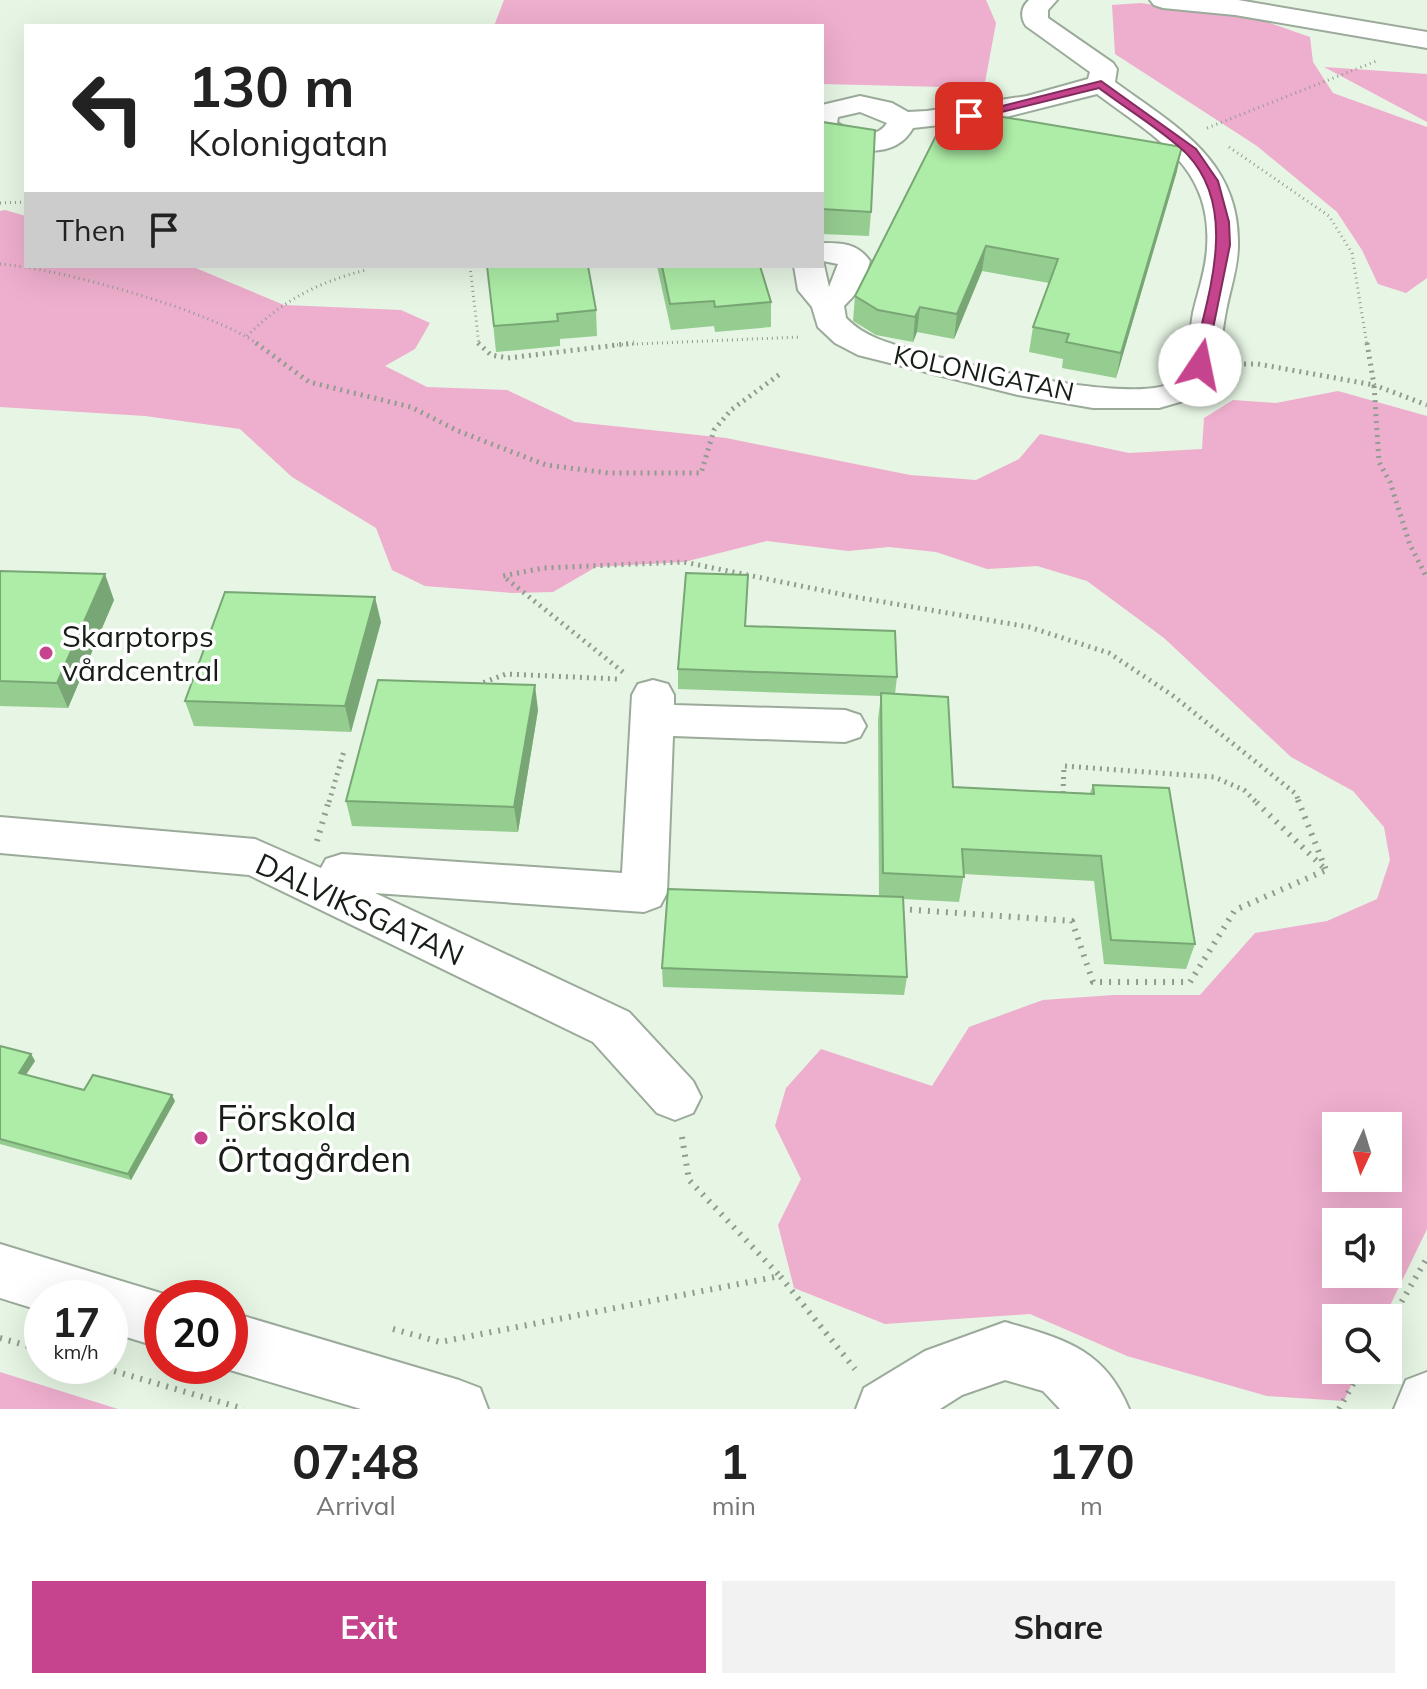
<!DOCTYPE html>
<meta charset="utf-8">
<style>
body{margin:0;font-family:Mulish,sans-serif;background:#f2f2f2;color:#222;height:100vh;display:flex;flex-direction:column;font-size:30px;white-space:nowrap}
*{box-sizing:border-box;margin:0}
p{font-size:26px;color:#767676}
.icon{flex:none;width:44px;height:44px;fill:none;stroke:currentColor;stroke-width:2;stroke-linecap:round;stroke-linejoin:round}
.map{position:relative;height:1409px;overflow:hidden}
.panel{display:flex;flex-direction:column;background:#fff;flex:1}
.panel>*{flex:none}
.hud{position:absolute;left:24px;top:24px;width:800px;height:244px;border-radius:0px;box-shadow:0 8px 32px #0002;background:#fff;color:#222;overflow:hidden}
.needle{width:52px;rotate:184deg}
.tools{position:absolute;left:1322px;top:1112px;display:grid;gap:16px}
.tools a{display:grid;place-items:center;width:80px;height:80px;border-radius:0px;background:#fff;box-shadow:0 8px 32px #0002;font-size:40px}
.speed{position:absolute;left:24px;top:1280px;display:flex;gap:16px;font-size:40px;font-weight:700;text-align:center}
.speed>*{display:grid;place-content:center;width:104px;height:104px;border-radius:50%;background:#fff;box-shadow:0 8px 32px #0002;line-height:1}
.speed small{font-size:20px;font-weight:400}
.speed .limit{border:12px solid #d22;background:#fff;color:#111}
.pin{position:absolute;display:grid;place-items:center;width:68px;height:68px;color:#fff;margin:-34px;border-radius:16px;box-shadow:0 4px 12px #0006}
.me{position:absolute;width:88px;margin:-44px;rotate:11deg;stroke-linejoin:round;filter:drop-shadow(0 0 6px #0008)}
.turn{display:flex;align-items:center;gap:28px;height:168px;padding:0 32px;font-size:36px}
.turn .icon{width:104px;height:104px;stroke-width:2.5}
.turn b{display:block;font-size:56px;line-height:68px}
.then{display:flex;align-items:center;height:76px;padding:0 32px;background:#0003;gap:16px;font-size:30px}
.eta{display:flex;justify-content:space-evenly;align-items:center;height:136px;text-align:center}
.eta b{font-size:48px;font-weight:700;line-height:56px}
.button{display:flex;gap:16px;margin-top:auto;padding:16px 32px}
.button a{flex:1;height:92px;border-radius:0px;background:#c5448d;color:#fff;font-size:32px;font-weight:700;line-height:92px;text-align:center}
.button a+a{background:#f2f2f2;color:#222}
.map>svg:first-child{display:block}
</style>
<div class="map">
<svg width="1427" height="1409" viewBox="0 0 1427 1409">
<rect width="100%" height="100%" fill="#e6f5e4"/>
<!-- green -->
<path fill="#eeaecd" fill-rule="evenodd" d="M 504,0 L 986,0 L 996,23 L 984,88 L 822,84 L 822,26 L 494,26 Z
M 1141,3 L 1264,21 L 1310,37 L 1313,62 L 1333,93 L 1427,127 L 1427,278 L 1406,293 L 1378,284 L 1362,250 L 1337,212 L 1257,146 L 1115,54 L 1112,5 Z
M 1324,67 L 1427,74 L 1427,122 Z
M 5,210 L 26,216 L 26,266 L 191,266 L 284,305 L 401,310 L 430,323 L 415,349 L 385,366 L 427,387 L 507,390 L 575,422 L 726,438 L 910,475 L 976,480 L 1019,459 L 1040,434 L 1129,453 L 1202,449 L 1204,418 L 1233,400 L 1276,403 L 1338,391 L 1427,416 L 1427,1229 L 1384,1318 L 1336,1318 L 1336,1370 L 1358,1370 L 1344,1401 L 1267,1396 L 1127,1356 L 1030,1314 L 885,1324 L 794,1288 L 778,1225 L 801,1179 L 775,1126 L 786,1088 L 821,1049 L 932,1086 L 969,1027 L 1043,1000 L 1113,995 L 1200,995 L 1255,933 L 1327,921 L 1377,899 L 1390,860 L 1384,827 L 1353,791 L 1291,757 L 1164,638 L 1087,581 L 1037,566 L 987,569 L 936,552 L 889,547 L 848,551 L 767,541 L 684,562 L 596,567 L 553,592 L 512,593 L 425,586 L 392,570 L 376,528 L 292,477 L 240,429 L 145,416 L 0,407 L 0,211 ZM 1388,1126 L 1388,1178 L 1336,1178 L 1336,1126 ZM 1388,1222 L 1388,1274 L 1336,1274 L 1336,1222 Z
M 0,1372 L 118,1409 L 0,1409 Z"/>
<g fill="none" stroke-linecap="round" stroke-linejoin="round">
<!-- minor casing -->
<g stroke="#9baa9a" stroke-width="4">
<path id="minor" d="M 1029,0 L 1057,0 L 1048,10 L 1048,18 L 1113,63 L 1117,69 L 1115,82 C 1175,126 1240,160 1238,245 C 1238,268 1230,289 1226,311 C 1220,344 1219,371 1197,397 L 1159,408 L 1093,408 L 1018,395 L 858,355 L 835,343 L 818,327 L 812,307 L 798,290 L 794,266 L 822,266 L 822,243 C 842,243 857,243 870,261 L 863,286 L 844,306 L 846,318 C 855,327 864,333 876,338 C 921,357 1136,408 1173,382 C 1188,372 1190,329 1193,313 C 1198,291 1206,270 1207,248 C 1213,166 1154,137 1097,94 L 1002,118 L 913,128 C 895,161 850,152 822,139 L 822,105 L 860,96 L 892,103 L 908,112 L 927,111 L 1027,96 L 1088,79 L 1090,72 L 1026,26 C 1020,17 1021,7 1029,0 ZM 860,112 L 887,123 C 876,141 853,133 837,123 L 838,117 ZM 823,261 L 838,264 L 829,287 Z
M 1150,0 L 1238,0 L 1427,32 L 1427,48 L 1235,15 L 1163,8 L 1154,5 Z
M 653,680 L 668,684 L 674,695 L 674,705 L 845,710 L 860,715 L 866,726 L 860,737 L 845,742 L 673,736 L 667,893 L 660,906 L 644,912 L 375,893 L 629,1012 L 693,1081 L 701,1097 L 693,1113 L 675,1120 L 657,1113 L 593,1042 L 249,875 L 0,853 L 0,817 L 255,839 L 321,868 L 326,859 L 342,854 L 622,873 L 632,695 L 638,684 Z
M 0,1244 L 177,1298 L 162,1298 L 162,1348 L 110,1332 L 110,1298 L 42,1298 L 42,1311 L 0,1298 Z
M 230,1312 L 459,1380 L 480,1388 L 488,1409 L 361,1409 L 230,1370 L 221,1366 L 230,1366 Z
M 1005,1322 C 1063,1339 1104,1348 1129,1409 L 1060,1409 L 1043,1391 L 1005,1380 L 962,1395 L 940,1409 L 856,1409 L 864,1388 L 925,1351 Z
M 1427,1372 L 1427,1409 L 1394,1409 L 1406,1380 Z"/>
</g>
<!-- path-far2 -->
<path stroke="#919c90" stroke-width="3" stroke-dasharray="1 4" stroke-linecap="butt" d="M 1207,128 L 1379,60
M 1229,147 L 1329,216 L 1352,253 L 1367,345
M 0,203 L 26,202
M 0,264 C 58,268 213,311 259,345
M 470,266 L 479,345
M 247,336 C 282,301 318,282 366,270
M 612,345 L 801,337"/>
<!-- path-far1 -->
<path stroke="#919c90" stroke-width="5" stroke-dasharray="2 5" stroke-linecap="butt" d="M 256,343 L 309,382 L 411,407 L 458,431 L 546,465 L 608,473 L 701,473 L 714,430 L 731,410 L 780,374
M 478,343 L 491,355 L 508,358 L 634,343
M 1367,343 L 1374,385 L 1427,405
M 1237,364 L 1258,364 L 1374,385 L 1379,462 L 1390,482 L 1410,545 L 1427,578
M 623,672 L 503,576 L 543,568 L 684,562 L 855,597 L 1029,627 L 1109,653 L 1172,695 L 1296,794 L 1299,802
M 477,685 L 506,674 L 617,679
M 1063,793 L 1064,766 L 1214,777 L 1244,790 L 1256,802
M 329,802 L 344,751"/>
<!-- path -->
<path stroke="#919c90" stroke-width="6" stroke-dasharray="2 7" stroke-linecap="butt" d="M 1298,800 L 1326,870
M 317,841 L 329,800
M 901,909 L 1072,921 L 1093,982 L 1190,982 L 1235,910 L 1326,870 L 1254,800
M 682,1137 L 689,1180 L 779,1275
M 1388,1325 L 1427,1258
M 393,1329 L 440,1342 L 780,1276 L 855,1369
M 0,1338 L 42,1350
M 97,1366 L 244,1409
M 1339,1409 L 1361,1370"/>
<!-- minor -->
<use href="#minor" fill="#fff" fill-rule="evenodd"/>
</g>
<!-- wall -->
<path fill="#95cc90" d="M 822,118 L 871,212 L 869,236 L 822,234 Z
M 1177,171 L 1116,378 L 1062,368 L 1063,359 L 1029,352 L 1033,327 L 1049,283 L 982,271 L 954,339 L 917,332 L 913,342 L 876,335 L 853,321 L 855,296 Z
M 487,266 L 596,310 L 597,336 L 560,339 L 560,346 L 496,352 Z
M 657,266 L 760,266 L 771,302 L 771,327 L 715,332 L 714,326 L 671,330 Z
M 0,571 L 114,600 L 68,708 L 0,706 Z
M 381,622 L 351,732 L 194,726 L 185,701 Z
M 746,626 L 897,677 L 895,694 L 953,787 L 1090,793 L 1093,785 L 1195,944 L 1186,969 L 1104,964 L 1094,881 L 964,874 L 959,902 L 903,899 L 907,977 L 904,995 L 663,987 L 662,968 L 879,896 L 878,719 L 881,696 L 678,689 L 678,669 Z
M 538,710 L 518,832 L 352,826 L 346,801 Z
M 0,1046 L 31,1054 L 35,1061 L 26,1075 L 84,1090 L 175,1101 L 131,1180 L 0,1144 Z"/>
<!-- shaded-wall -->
<path fill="#79a675" d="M 1182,147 L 1177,171 L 1116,378 L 1121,353 Z
M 986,246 L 982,271 L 954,339 L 957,314 Z
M 920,307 L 917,332 L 913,342 L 915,317 Z
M 105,574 L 114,600 L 68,708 L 57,683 Z
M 375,597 L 381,622 L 351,732 L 345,706 Z
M 535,685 L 538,710 L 518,832 L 514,807 Z
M 31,1054 L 35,1061 L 23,1079 L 19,1073 Z
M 172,1095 L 175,1101 L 131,1180 L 128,1174 Z"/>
<!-- building -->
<path fill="#adeda7" stroke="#79a675" stroke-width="2" d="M 950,108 L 1182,147 L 1121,353 L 1066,342 L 1069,334 L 1033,327 L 1058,259 L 986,246 L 957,314 L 920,307 L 915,317 L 878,310 L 855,296 Z
M 822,118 L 823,122 L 875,130 L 871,212 L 822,209 Z
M 487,266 L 588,266 L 596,310 L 557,314 L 558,321 L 494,326 Z
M 662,266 L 760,266 L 771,302 L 715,307 L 714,301 L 670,304 Z
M 0,571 L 105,574 L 57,683 L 0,681 Z
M 686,573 L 748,575 L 745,626 L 895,631 L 897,677 L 678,669 Z
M 225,592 L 375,597 L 345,706 L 185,701 Z
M 378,680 L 535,685 L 514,807 L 346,801 Z
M 881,693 L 948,697 L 953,787 L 1094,794 L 1093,785 L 1169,788 L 1195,944 L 1111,940 L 1101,856 L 962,849 L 964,877 L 883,873 Z
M 668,889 L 903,897 L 907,977 L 662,968 Z
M 0,1046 L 31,1054 L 19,1073 L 84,1090 L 93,1075 L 172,1095 L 128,1174 L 0,1139 Z"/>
<!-- route -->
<path fill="#c5448d" stroke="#802c5c" stroke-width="2" d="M 1101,81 L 1196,149 L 1218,181 L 1229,222 L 1230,245 L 1205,368 L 1200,369 L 1192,365 C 1206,300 1241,211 1187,154 C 1165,132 1125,108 1099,88 L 969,120 L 963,116 Z"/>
<!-- markers -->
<g fill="#c5448d" stroke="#fff" stroke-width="3">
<circle cx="46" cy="653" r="8"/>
<circle cx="201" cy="1138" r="8"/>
</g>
<g text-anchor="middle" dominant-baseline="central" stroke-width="7" stroke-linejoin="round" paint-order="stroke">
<!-- far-street labels -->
<g font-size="26" fill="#171d17" stroke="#fff">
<text transform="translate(984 373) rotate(12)">KOLONIGATAN</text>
</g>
<!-- poi labels -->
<g font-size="30" fill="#171d17" stroke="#fff" text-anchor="start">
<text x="62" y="636">Skarptorps<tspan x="62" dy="34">vårdcentral</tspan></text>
</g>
<!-- street labels -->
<g font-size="30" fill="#171d17" stroke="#fff">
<text transform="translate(360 909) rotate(25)">DALVIKSGATAN</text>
</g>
<!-- near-poi labels -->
<g font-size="36" fill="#171d17" stroke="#fff" text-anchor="start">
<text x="217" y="1117">Förskola<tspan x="217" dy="41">Örtagården</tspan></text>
</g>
</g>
</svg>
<div class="tools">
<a><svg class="needle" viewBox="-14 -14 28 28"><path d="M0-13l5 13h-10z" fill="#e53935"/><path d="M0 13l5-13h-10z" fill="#767676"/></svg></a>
<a><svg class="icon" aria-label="sound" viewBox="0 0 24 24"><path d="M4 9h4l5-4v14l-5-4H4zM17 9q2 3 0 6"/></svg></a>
<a><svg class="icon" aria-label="search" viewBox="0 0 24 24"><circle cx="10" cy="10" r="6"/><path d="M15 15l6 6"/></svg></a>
</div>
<div class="speed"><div>17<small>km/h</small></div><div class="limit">20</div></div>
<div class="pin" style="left:969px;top:116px;background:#d93025"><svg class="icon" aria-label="arrive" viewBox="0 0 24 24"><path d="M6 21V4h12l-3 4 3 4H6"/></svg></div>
<svg class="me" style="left:1200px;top:365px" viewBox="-20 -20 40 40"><circle r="19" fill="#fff"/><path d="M0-13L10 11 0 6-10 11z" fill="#c5448d"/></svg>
<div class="hud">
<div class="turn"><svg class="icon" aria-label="left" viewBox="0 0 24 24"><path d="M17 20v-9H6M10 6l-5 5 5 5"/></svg><div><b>130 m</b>Kolonigatan</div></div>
<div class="then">Then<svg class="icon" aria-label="arrive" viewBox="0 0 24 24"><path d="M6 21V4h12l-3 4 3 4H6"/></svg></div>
</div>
</div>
<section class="panel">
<div class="eta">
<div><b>07:48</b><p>Arrival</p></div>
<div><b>1</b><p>min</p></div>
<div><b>170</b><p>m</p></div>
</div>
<div class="button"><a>Exit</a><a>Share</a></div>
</section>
